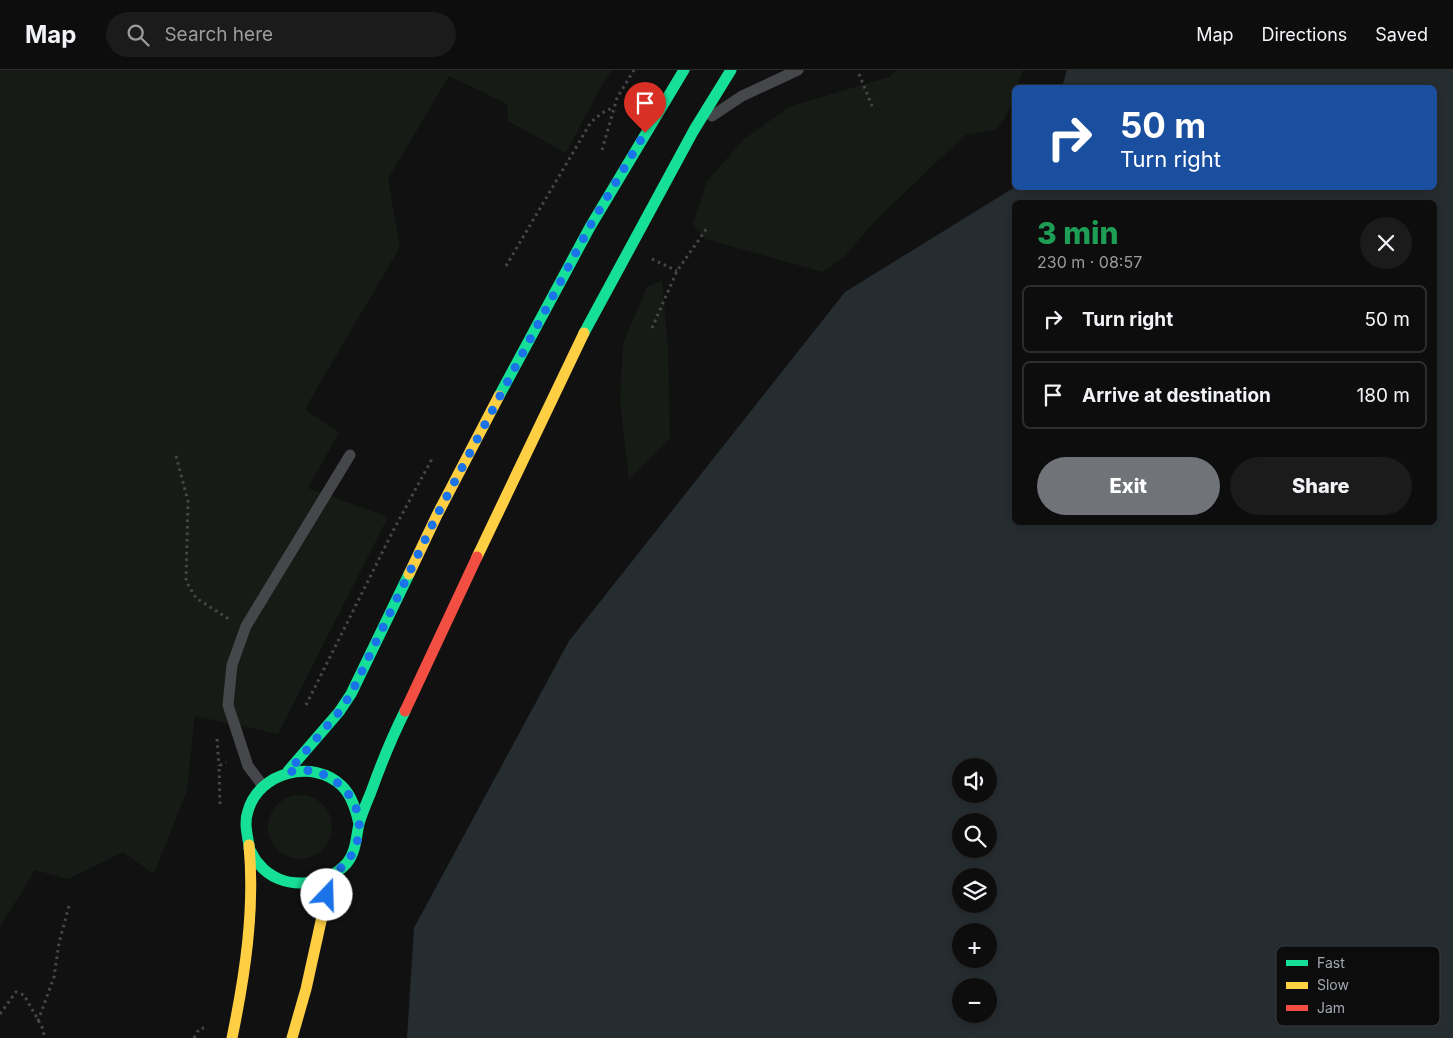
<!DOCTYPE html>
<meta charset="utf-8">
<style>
body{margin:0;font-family:Inter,sans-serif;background:#1b1b1c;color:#f1f3f6;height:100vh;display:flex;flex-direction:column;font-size:19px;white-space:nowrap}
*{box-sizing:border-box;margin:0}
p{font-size:16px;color:#9a9c9e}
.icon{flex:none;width:28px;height:28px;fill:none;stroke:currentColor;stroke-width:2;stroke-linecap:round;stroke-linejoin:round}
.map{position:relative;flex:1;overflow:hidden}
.drawer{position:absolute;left:1012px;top:130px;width:425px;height:325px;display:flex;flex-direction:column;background:#0d0d0e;border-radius:8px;box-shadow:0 2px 8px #0003,0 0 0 1px #2d2d2e}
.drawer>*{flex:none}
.hud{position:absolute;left:1012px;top:15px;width:425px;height:105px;border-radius:8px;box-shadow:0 2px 8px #0003,0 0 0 1px #2d2d2e;background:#1a4fa0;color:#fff;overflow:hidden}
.buttons{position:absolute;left:952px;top:688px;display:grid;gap:10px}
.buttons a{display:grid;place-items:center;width:45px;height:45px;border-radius:50%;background:#0d0d0e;box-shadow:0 2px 8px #0003,0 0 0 1px #2d2d2e;font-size:25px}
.pin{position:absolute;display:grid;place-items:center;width:42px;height:42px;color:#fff;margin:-51px -21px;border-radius:50% 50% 50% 0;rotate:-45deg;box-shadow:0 0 5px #0007}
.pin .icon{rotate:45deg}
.me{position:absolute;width:55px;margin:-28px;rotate:21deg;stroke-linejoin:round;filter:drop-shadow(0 0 4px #0008)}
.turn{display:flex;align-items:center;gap:18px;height:105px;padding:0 25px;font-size:22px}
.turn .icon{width:65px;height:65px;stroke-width:2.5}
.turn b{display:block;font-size:35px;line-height:42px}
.round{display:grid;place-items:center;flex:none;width:52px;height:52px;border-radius:26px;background:#1b1b1c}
.overview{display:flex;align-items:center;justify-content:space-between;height:85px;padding:0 25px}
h1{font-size:30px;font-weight:800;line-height:38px;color:#1e9e55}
.cta{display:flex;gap:10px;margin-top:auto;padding:10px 25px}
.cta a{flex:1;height:58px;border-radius:30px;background:#707479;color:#fff;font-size:20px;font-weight:800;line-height:58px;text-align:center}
.cta a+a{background:#1b1b1c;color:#f1f3f6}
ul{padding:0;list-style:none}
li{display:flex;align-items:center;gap:15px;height:68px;margin:0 10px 8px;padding:0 15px;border:2px solid #2d2d2e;border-radius:8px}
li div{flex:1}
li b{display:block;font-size:19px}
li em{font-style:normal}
header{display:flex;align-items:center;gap:30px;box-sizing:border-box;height:70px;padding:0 25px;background:#0d0d0e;border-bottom:1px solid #2d2d2e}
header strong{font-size:24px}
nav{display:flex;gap:28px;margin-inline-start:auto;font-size:18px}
.search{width:350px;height:45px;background:#1b1b1c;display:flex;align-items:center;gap:12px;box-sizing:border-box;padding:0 18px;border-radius:28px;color:#9a9c9e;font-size:19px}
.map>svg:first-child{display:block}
</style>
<header>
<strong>Map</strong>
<div class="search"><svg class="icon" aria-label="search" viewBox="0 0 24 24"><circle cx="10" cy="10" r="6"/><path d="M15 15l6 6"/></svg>Search here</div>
<nav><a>Map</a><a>Directions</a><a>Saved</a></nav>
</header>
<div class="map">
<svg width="1453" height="968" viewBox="0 0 1453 968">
<rect width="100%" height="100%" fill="#111112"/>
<!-- green -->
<path fill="#161b16" d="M 0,0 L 612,0 L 598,22 L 566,83 L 508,51 L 507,34 L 449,6 L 388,109 L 400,177 L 305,339 L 339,363 L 308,418 L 388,447 L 278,664 L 195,646 L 187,720 L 154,804 L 123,782 L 68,809 L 35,800 L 0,857 Z
M 898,0 L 1023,0 L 1017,17 L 1015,18 C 1015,34 1006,47 996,60 L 965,65 L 875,151 L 844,187 L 823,202 L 705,169 L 693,154 L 707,111 L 744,69 L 791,36 L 889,7 Z
M 662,210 L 668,277 L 670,369 L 629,410 L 620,331 L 623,273 L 647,217 Z
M268 757a32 32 0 1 1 64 0a32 32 0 1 1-64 0Z"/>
<!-- water -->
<path fill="#262d31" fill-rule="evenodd" d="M 1067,0 L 1453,0 L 1453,968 L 407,968 L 414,858 L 569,571 L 845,222 L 1015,117 L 1435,118 L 1435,18 L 1062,17 ZM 1015,132 L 1435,132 L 1435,452 L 1015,452 ZM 961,696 L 989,696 L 989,724 L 961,724 ZM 961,751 L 989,751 L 989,779 L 961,779 ZM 961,806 L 989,806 L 989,834 L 961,834 ZM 961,861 L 989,861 L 989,889 L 961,889 ZM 961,916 L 989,916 L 989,944 L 961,944 Z"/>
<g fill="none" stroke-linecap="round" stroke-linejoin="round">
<!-- path -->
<path stroke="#47484b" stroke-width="3" stroke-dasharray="2.5 4" stroke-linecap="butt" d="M 859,4 L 872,36
M 602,80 L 617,28 L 634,0
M 652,189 L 677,201
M 506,196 L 591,52 L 602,43 L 614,37
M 652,258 L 677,201 L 707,158
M 176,386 L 188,431 L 186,511 L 196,528 L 229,549
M 306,635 L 393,461 L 433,387
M 217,669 L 219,696
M 220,734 L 219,696 L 226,692
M 0,944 L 16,922 L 24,925 L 42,957 L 45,968
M 38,951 L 54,907 L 59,873 L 70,832
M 194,968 L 199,959 L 208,957"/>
<!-- lane -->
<path stroke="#45474a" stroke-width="11" d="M 712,46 L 742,26 L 798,0
M 263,716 L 248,696 L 228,635 L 232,595 L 246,556 L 350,385"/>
<!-- fast -->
<path stroke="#16e098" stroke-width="11" d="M 584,263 L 694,60 L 731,0
M 499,326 L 590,157 L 684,0
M 288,701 L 339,642 L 351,624 L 409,504
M 249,775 C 247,764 244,752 248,741 C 259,702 313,688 342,716 C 352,726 356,740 359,754
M 249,778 C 252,783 255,790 259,794 C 280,821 325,818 347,793 C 356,782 356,767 359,754 C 362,743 367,732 371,722 C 381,694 392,667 405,641"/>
<!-- slow -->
<path stroke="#ffcf43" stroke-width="11" d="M 477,487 L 584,263
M 409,504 L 437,445 L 499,326
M 232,968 C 245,905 255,840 249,775
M 292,968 L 306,919 L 331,806"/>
<!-- jam -->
<path stroke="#f24e42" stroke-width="11" d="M 405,641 L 477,487"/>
</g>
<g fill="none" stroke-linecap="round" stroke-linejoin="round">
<!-- route -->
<path stroke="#1a73e8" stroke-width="9" stroke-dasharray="0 16.2" d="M 327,825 C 328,820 328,811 331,806 C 334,801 342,798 346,794 C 350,789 353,782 355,777 C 368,748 350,714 322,704 C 311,699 300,700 288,702 L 339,642 L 351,624 L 437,445 L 590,156 L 645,63"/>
</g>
<!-- legend -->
<rect x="1276" y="876" width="164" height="80" rx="8" fill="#0c0c0d" stroke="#393b3e" stroke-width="1"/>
<rect x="1286" y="890" width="22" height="6" fill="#16e098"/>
<rect x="1286" y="912" width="22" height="7" fill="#ffcf43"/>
<rect x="1286" y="935" width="22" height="6" fill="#f24e42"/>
<g font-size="14" fill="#a3a9b1">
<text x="1317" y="898">Fast</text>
<text x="1317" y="920">Slow</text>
<text x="1317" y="943">Jam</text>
</g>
</svg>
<div class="buttons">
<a><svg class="icon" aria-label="sound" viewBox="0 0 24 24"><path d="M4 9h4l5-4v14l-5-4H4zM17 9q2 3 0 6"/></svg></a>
<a><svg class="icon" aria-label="search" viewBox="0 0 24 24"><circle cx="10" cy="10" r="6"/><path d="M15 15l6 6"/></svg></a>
<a><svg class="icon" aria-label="layers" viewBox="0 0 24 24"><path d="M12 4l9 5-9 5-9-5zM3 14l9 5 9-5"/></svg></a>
<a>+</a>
<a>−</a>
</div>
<div class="pin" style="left:645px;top:63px;background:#d93025"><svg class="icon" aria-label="arrive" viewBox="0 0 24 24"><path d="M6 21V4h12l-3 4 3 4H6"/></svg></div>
<svg class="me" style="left:327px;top:825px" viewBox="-20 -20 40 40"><circle r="19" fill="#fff"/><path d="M0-13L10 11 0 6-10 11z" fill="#1a73e8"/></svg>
<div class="hud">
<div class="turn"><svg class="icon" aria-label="right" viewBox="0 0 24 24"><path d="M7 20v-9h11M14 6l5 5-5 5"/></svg><div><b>50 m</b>Turn right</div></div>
</div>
<section class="drawer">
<div class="overview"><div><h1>3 min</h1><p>230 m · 08:57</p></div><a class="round"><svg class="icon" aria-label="close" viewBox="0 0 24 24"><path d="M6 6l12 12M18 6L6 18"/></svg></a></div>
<ul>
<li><svg class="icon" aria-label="right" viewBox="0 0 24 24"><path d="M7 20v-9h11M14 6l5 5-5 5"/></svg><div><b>Turn right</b></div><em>50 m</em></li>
<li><svg class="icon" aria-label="arrive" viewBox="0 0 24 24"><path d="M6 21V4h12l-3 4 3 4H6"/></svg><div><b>Arrive at destination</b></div><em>180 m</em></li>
</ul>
<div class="cta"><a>Exit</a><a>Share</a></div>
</section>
</div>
